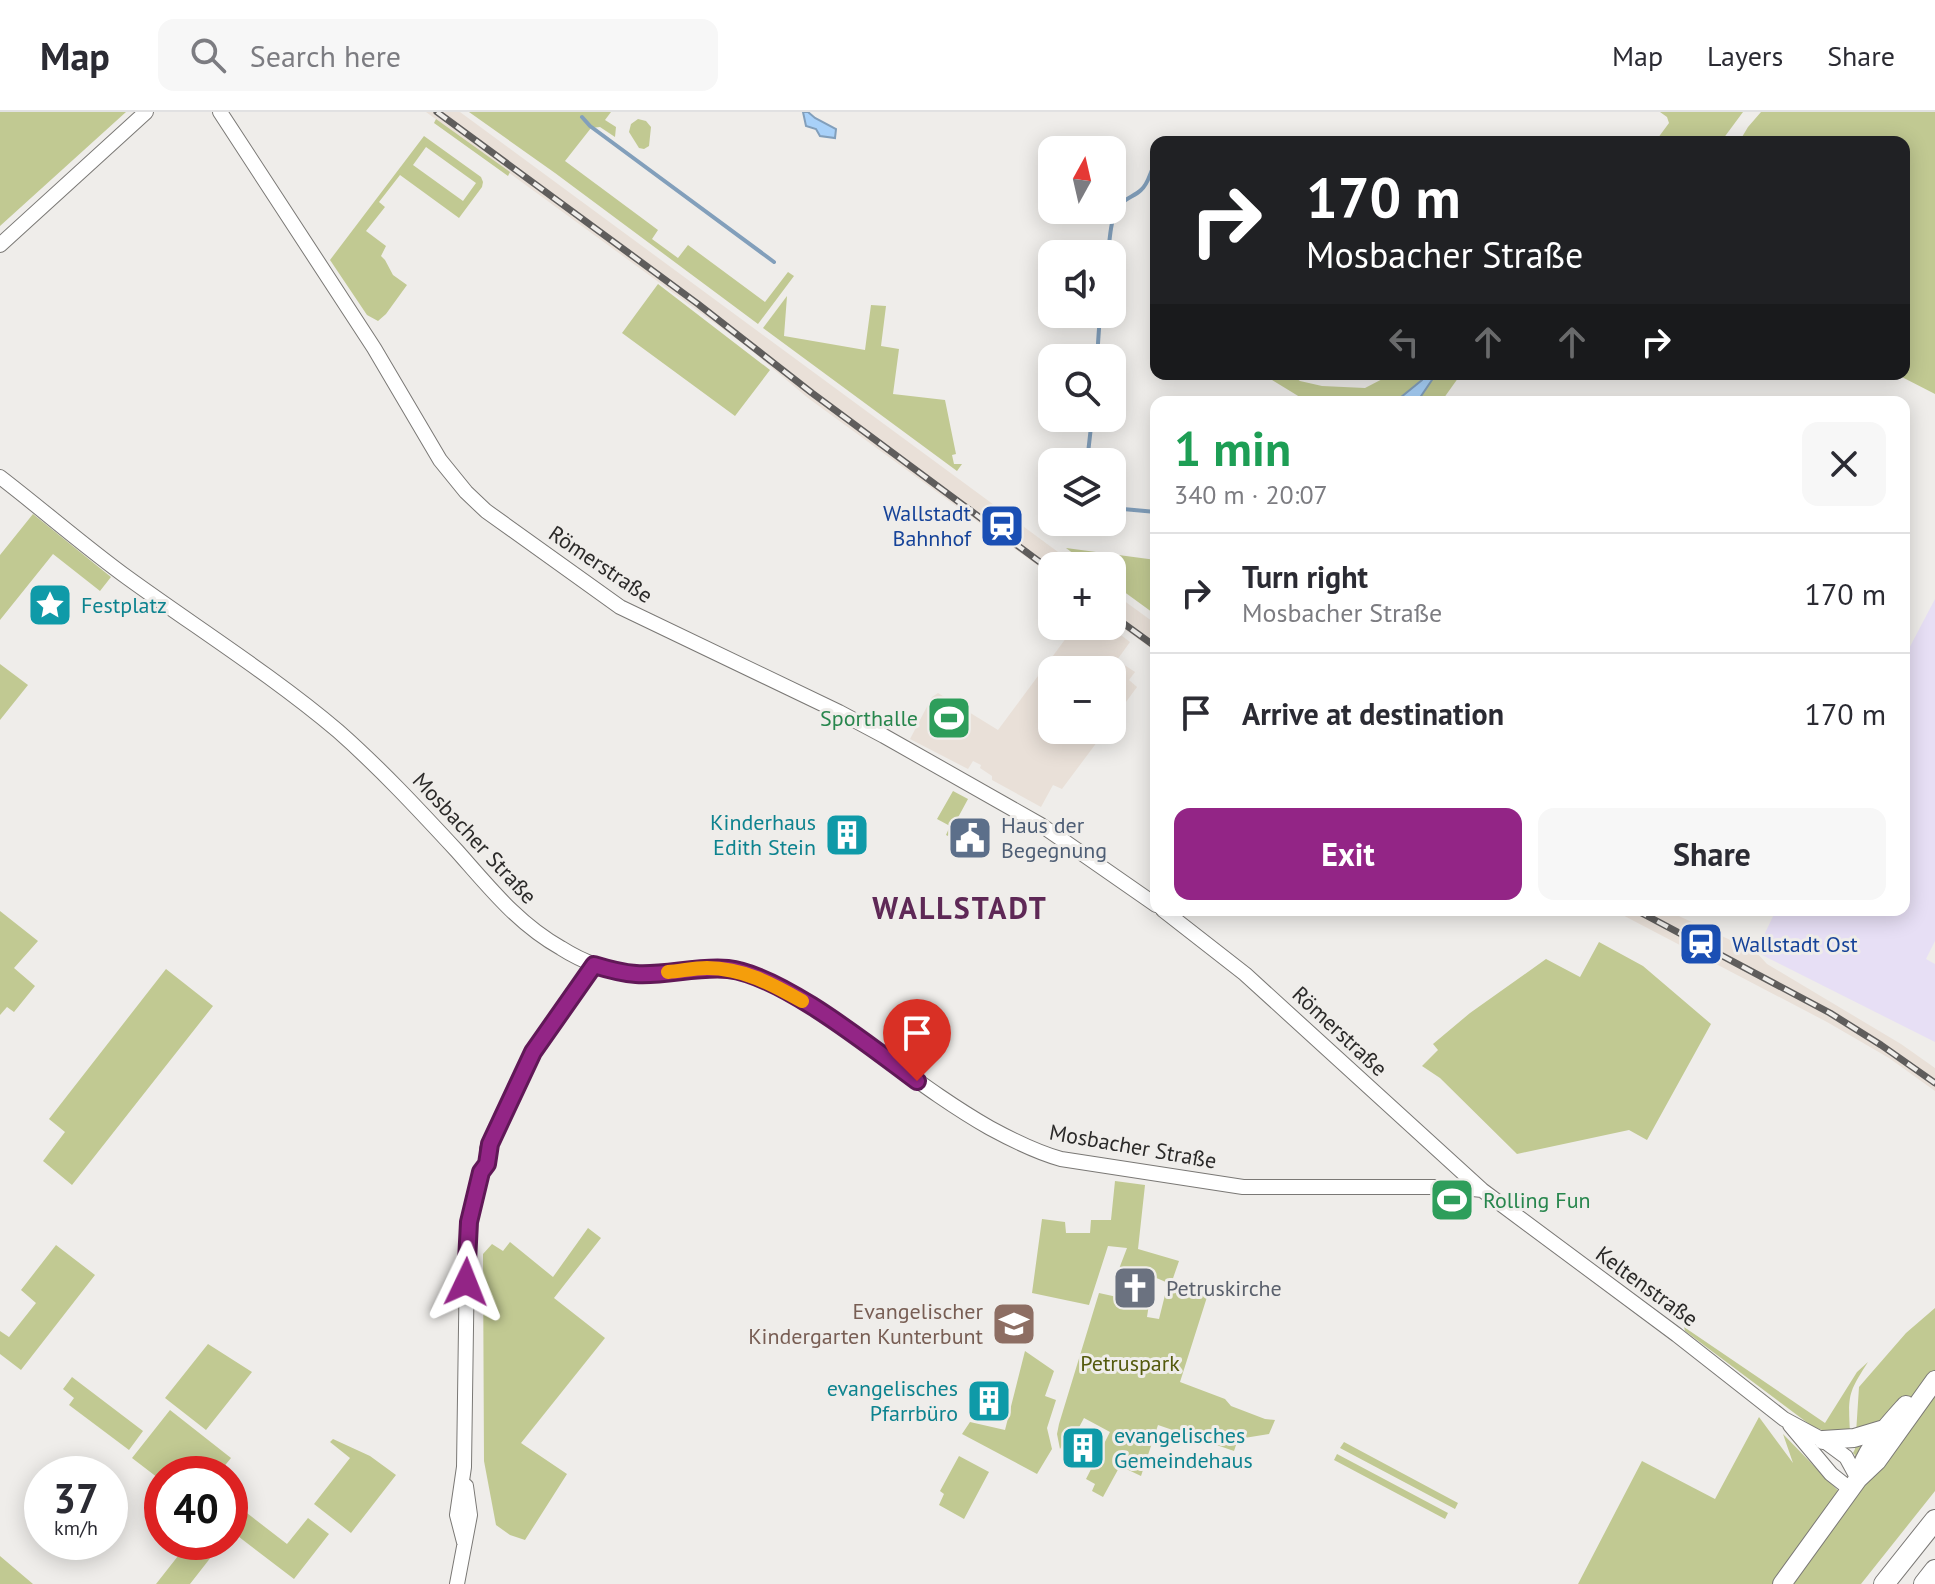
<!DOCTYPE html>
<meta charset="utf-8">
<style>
body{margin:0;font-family:"PT Sans",sans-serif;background:#f7f7f7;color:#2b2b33;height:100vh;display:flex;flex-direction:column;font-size:30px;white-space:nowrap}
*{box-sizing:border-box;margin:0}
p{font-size:26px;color:#7c7c81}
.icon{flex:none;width:44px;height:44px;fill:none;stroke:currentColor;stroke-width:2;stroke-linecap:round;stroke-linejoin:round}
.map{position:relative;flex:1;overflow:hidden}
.drawer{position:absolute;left:1150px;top:284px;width:760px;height:520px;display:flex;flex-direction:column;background:#fff;border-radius:16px;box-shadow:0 4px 20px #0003}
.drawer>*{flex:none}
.top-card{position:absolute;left:1150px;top:24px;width:760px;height:244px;border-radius:16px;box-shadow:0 4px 20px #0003;background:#202124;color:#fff;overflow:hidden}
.needle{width:52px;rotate:8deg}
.fabs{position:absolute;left:1038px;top:24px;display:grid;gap:16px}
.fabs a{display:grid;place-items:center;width:88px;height:88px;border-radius:16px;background:#fff;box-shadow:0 4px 20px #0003;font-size:40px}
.speed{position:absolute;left:24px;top:1344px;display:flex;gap:16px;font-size:40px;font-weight:700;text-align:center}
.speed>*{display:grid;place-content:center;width:104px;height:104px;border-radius:50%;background:#fff;box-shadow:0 4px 20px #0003;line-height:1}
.speed small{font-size:20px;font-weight:400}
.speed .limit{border:12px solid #d22;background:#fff;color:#111}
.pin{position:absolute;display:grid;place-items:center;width:68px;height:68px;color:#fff;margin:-82px -34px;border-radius:50% 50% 50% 0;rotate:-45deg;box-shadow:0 0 8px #0007}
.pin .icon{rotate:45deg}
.me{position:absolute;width:88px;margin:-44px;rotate:2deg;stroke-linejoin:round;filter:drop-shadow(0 0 6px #0008)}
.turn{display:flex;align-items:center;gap:28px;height:168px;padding:0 24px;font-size:36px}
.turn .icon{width:104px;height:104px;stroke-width:2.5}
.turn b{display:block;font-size:56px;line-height:68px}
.lanes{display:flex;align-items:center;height:76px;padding:0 24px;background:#0003;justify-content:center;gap:40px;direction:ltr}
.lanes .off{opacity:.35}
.round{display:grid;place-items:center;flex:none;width:84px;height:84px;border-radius:16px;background:#f7f7f7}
.headline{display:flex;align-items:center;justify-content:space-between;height:136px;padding:0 24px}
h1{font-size:48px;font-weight:700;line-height:60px;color:#1e9e55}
.primary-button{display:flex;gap:16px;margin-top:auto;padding:16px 24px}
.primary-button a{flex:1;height:92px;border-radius:16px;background:#932586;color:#fff;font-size:32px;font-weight:700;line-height:92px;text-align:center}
.primary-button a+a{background:#f7f7f7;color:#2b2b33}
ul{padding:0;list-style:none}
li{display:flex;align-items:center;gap:24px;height:120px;padding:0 24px;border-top:2px solid #e1e1e2}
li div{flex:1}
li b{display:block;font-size:30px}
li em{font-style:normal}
header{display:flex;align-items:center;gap:48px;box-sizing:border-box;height:112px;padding:0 40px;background:#fff;border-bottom:2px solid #e1e1e2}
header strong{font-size:38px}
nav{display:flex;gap:44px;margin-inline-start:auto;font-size:28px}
.search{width:560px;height:72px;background:#f7f7f7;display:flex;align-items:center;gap:20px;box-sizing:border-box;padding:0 28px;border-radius:16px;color:#7c7c81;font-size:30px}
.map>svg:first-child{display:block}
</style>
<header>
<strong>Map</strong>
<div class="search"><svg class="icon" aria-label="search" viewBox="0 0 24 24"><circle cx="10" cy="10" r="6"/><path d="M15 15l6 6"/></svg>Search here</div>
<nav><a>Map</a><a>Layers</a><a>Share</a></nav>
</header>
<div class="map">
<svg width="1935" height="1472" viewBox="0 0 1935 1472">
<rect width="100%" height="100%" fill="#efedea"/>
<!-- commercial -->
<path fill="#e7dff5" d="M 1935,487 L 1935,829 L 1926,847 L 1935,852 L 1935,930 L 1756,840 L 1776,798 L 1904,798 L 1904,546 Z"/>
<!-- built -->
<path fill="#e9e0d8" d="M 426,0 L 460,0 L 1077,454 L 1052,454 L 1052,464 L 808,286 L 746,234 Z
M 1112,480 L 1156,512 L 1156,540 L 1112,508 Z
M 1075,514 L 1109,514 L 1130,530 L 1117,548 L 1135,560 L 1129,568 L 1137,575 L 1112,609 L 1112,558 L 1052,558 L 1052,618 L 1106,618 L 1062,677 L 1053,673 L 1041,695 L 992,668 L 992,664 L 980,656 L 981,653 L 973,649 L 968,657 L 910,627 L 932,585 L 938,581 L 998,618 Z
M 1613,798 L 1666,798 L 1756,840 L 1767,852 L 1901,932 L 1935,956 L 1935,979 L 1889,946 L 1827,910 Z"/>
<!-- green -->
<path fill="#c1c992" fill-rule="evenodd" d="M 0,0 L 126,0 L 0,114 Z
M 469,0 L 611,0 L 605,8 L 616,15 L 615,25 L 600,15 L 591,16 L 565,49 L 658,118 L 652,127 L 678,146 L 688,133 L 765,190 L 788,160 L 794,164 L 758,212 L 555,61 Z
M 1660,0 L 1743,0 L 1723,27 L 1720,25 L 1716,30 L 1655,30 L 1669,11 L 1667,5 Z
M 1761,0 L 1935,0 L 1935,282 L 1896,262 L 1904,262 L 1904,30 L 1739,30 L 1748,15 Z
M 436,7 L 510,60 L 508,64 L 434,11 Z
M 638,7 L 646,9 L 651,15 L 649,34 L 644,37 L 639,36 L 629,20 L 631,12 Z
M 424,24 L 481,65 L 483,70 L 482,75 L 459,106 L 400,63 L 379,90 L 385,95 L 366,119 L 386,134 L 381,144 L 385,148 L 393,163 L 407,173 L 386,202 L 378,209 L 367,203 L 330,148 ZM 426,35 L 476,71 L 463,89 L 413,53 Z
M 658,172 L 770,258 L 735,304 L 622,221 Z
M 787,184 L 784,224 L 865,238 L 871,193 L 886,194 L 881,234 L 899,237 L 893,282 L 945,288 L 956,342 L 952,343 L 954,352 L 962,352 L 957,359 L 763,216 Z
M 1262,262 L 1290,262 L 1300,269 L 1322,274 L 1365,276 L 1392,262 L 1461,262 L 1441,290 L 1308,290 Z
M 33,402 L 111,465 L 100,479 L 53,442 L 0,508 L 0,443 Z
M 1066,436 L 1156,448 L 1156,503 L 1112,471 L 1112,454 L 1090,454 Z
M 0,552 L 28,573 L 0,608 Z
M 953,679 L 968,687 L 948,724 L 946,723 L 950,714 L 937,707 Z
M 0,799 L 38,829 L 14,856 L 35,874 L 14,900 L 7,895 L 0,903 Z
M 1599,830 L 1643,854 L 1711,912 L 1647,1028 L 1629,1018 L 1517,1042 L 1440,966 L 1422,954 L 1438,938 L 1433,932 L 1470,901 L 1546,847 L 1580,865 Z
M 166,857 L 213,894 L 72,1073 L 43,1049 L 65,1020 L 49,1007 Z
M 1115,1069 L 1145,1073 L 1138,1137 L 1179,1149 L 1171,1172 L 1207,1185 L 1180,1270 L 1225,1287 L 1231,1294 L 1265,1307 L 1275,1308 L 1269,1322 L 1238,1327 L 1234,1339 L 1158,1313 L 1141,1364 L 1120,1354 L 1103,1385 L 1092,1379 L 1095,1372 L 1086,1367 L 1110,1320 L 1084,1306 L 1069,1334 L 1063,1332 L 1060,1337 L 1057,1322 L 1059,1312 L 1099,1181 L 1149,1192 L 1147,1205 L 1159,1207 L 1168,1171 L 1145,1161 L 1119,1157 L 1127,1136 L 1108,1134 L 1089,1193 L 1032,1181 L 1042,1107 L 1065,1110 L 1066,1121 L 1090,1121 L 1091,1108 L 1111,1108 Z
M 588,1116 L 601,1126 L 554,1186 L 605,1226 L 521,1331 L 567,1362 L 525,1428 L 510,1423 L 496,1413 L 484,1349 L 483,1142 L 492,1132 L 503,1139 L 510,1130 L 553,1165 Z
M 56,1133 L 95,1163 L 21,1258 L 0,1242 L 0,1219 L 9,1225 L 36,1191 L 21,1178 Z
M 1935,1196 L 1935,1379 L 1861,1472 L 1578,1472 L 1642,1349 L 1715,1387 L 1759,1305 L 1793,1351 L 1783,1322 L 1851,1392 L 1855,1343 L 1853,1341 L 1855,1337 L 1859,1275 L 1906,1221 Z
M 1684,1215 L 1825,1311 L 1857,1260 L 1868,1250 C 1848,1281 1848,1283 1850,1321 L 1831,1321 L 1813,1315 L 1685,1219 Z
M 208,1232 L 252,1260 L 206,1318 L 165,1286 Z
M 1025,1239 L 1054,1259 L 1045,1284 L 1056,1288 L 1047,1316 L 1052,1337 L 1037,1362 L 962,1322 L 970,1310 L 1005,1318 Z
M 72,1265 L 143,1319 L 129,1338 L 69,1293 L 74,1286 L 63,1277 Z
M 170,1298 L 231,1346 L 218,1362 L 162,1362 L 162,1369 L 132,1346 Z
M 333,1327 L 370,1344 L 396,1363 L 351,1421 L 314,1392 L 350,1346 L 330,1330 Z
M 1344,1330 L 1458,1391 L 1455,1397 L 1340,1336 Z
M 1337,1342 L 1448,1401 L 1445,1407 L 1334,1348 Z
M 959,1344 L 989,1360 L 964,1407 L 939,1393 L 944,1382 L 940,1379 Z
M 230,1388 L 287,1432 L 308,1406 L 329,1422 L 294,1467 L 230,1418 Z
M 189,1430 L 222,1431 L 190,1472 L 156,1472 Z
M 0,1444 L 33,1472 L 0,1472 Z"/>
<!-- water -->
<path fill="#a8d1f9" stroke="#829fbb" stroke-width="2" d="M 803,0 L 808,0 L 815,6 L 836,17 L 835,26 L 820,24 L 816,17 L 806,14 Z
M 1426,262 L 1436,262 L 1417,290 L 1395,290 L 1422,268 Z"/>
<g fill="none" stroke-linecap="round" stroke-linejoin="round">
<!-- stream -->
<path stroke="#829fbb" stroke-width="4" d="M 582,5 L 590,14 L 774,150
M 1108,142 C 1110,127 1110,105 1120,93 C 1125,86 1135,84 1141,78 C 1150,70 1149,60 1156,51
M 1097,246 L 1100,202
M 1087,350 L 1092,306
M 1112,396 L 1156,400"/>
<!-- minor casing -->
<g stroke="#7a7875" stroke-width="16">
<path id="minor" d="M 220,0 L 374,236 L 440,348 L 466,380 L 486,399 L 620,495 L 839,600 L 884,624 L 1041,713 L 1156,793
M 0,133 L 146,0
M 0,365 C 43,398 84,434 128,466 C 197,516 273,564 338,619 C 380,656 419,698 457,739 C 489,775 518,812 561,836 C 583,850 607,859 634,862 C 657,864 681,857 705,856 C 734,855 760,865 785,879 C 857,919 918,975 990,1016 C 1014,1029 1036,1040 1061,1047 L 1243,1075 L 1454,1075 L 1482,1078
M 1163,798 L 1245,862 L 1482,1078 L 1677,1223 L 1784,1307 L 1823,1328 L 1846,1345 L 1858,1367
M 487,1037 L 533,940 L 594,853
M 1790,1313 L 1831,1362 L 1850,1377
M 464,1430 L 457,1403 L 464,1355 L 467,1146 L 469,1110 L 481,1060 L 487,1052 L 490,1032
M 457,1472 L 470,1403 L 466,1374"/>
</g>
<!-- major casing -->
<g stroke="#7a7875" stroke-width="20">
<path id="major" d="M 1823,1328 L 1854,1326 L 1884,1317
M 1861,1356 C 1871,1331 1888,1313 1906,1293
M 1782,1472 L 1858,1367 L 1877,1349 L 1935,1268"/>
</g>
<!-- highway casing -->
<g stroke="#7a7875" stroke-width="22">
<path id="highway" d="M 1884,1472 L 1935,1408
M 1924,1472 L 1935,1458"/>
</g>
<!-- minor -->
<use href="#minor" stroke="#fff" stroke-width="14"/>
<!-- major -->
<use href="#major" stroke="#fff" stroke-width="18"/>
<!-- highway -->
<use href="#highway" stroke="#fff" stroke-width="20"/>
<!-- rail casing -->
<g stroke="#5f5d5c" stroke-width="7">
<path id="rail" d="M 437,0 L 698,192 L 812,281 L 1052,459
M 1112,503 L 1156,535
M 1636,798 L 1830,901 L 1881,933 L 1935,971"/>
</g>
<!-- rail -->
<use href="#rail" stroke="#efedea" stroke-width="4" stroke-dasharray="12" stroke-linecap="butt"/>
</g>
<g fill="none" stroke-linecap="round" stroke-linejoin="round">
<!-- route casing -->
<g stroke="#601857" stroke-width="20">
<path id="route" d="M 466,1170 L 469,1110 L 481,1060 L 487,1052 L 490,1032 L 533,940 L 594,853 C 607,857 621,861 636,862 C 666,864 697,854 728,857 C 782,863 872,936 917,969"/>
</g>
<!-- route -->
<use href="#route" stroke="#932586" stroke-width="14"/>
<!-- slow -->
<path stroke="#f59e0b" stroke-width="14" d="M 668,860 C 681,859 694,856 707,856 C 743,856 772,872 802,889"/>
</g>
<!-- icons -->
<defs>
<g id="station-square" transform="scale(2.3)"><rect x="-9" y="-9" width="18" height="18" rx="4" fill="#1a4fb4" stroke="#efedea"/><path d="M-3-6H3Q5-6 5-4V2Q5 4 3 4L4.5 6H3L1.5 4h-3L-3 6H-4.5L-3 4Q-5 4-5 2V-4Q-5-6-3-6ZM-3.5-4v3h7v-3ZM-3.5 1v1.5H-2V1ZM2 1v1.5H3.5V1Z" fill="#fff"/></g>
<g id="sight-square" transform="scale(2.3)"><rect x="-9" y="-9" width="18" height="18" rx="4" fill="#0f9aa8" stroke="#efedea"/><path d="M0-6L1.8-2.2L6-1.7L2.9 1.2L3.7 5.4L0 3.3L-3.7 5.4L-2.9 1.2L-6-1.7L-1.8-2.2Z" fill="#fff"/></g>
<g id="stadium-square" transform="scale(2.3)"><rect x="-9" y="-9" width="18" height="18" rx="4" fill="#2e9e5b" stroke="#efedea"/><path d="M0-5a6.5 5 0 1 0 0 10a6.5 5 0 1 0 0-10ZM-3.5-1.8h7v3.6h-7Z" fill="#fff"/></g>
<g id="building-square" transform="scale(2.3)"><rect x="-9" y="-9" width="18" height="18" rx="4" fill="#0f9aa8" stroke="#efedea"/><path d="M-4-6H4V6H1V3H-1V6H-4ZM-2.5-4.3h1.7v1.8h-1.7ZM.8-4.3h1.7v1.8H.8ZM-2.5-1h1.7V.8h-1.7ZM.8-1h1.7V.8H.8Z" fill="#fff"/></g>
<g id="civic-square" transform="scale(2.3)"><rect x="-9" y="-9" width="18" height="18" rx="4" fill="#5c6f8a" stroke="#efedea"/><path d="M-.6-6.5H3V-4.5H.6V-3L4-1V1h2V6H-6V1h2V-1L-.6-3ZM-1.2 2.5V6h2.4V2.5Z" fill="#fff"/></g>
<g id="church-square" transform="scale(2.3)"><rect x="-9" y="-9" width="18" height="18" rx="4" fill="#6b7280" stroke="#efedea"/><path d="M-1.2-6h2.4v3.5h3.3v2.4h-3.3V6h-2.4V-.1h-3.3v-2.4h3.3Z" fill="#fff"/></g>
<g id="school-square" transform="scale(2.3)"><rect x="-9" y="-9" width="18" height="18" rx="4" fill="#8d6e63" stroke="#efedea"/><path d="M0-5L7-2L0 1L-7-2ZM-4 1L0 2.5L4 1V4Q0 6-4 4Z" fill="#fff"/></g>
</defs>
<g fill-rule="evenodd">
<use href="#station-square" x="1002" y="414"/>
<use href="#sight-square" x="50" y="493"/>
<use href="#stadium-square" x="949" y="606"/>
<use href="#building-square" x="847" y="723"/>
<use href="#civic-square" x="970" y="726"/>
<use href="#station-square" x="1701" y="832"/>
<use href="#stadium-square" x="1452" y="1088"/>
<use href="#church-square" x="1135" y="1176"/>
<use href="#school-square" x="1014" y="1212"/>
<use href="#building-square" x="989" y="1289"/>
<use href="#building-square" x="1083" y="1336"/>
</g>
<g text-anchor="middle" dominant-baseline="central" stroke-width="6" stroke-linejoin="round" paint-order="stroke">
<!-- transit labels -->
<g font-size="22" fill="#164399" stroke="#efedea" text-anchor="end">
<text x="971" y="401">Wallstadt<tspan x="971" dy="25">Bahnhof</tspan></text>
<text x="1732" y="832" text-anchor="start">Wallstadt Ost</text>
</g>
<!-- street labels -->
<g font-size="22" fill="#2b2a29" stroke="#efedea">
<text transform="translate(601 452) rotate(34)">Römerstraße</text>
<text transform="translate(475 726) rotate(47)">Mosbacher Straße</text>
<text transform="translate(1340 919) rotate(43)">Römerstraße</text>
<text transform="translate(1133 1034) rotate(10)">Mosbacher Straße</text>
<text transform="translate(1647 1174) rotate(36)">Keltenstraße</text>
</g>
<!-- culture labels -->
<g font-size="22" fill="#0d838f" stroke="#efedea" text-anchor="start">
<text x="81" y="493">Festplatz</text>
<text x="816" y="710" text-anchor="end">Kinderhaus<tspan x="816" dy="25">Edith Stein</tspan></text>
<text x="958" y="1276" text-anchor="end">evangelisches<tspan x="958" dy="25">Pfarrbüro</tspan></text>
<text x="1114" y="1323">evangelisches<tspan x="1114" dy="25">Gemeindehaus</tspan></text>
</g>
<!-- leisure labels -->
<g font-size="22" fill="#27864d" stroke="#efedea" text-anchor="end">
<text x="918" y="606">Sporthalle</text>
<text x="1483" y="1088" text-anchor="start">Rolling Fun</text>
</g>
<!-- service labels -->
<g font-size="22" fill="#4e5e75" stroke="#efedea" text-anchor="start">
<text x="1001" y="713">Haus der<tspan x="1001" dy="25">Begegnung</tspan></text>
</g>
<!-- worship labels -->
<g font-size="22" fill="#5b616d" stroke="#efedea" text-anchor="start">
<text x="1166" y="1176">Petruskirche</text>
</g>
<!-- education labels -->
<g font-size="22" fill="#785e54" stroke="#efedea" text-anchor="end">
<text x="983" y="1199">Evangelischer<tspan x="983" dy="25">Kindergarten Kunterbunt</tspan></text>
</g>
<!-- park labels -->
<g font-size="22" fill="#545a0d" stroke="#efedea">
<text x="1130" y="1251">Petruspark</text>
</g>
<!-- district labels -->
<g font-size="30" font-weight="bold" letter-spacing="2" fill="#5e2856" stroke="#efedea">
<text x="960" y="795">WALLSTADT</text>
</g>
</g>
</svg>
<div class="fabs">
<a><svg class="needle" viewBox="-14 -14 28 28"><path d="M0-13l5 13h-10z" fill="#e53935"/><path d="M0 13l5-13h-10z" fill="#7c7c81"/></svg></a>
<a><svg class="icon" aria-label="sound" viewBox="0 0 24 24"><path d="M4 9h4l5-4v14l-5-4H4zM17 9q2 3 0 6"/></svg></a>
<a><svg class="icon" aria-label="search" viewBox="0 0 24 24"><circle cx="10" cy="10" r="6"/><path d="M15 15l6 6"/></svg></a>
<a><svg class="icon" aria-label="layers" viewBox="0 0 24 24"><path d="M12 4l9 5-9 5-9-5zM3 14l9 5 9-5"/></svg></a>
<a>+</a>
<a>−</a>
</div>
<div class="speed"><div>37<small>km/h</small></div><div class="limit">40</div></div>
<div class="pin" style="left:917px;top:969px;background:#d93025"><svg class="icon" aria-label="arrive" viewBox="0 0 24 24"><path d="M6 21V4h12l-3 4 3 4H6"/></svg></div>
<svg class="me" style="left:466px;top:1170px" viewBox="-20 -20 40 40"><path d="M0-17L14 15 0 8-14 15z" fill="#932586" stroke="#fff" stroke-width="4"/></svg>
<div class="top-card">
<div class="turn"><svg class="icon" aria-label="right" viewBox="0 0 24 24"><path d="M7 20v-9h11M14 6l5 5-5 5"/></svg><div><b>170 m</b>Mosbacher Straße</div></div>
<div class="lanes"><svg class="icon off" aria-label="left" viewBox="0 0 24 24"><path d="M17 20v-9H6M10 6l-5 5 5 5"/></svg><svg class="icon off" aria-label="ahead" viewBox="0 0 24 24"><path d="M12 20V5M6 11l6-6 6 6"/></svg><svg class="icon off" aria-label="ahead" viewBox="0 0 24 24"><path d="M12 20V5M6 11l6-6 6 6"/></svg><svg class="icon" aria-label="right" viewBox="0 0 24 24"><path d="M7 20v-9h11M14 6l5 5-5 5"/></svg></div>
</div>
<section class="drawer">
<div class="headline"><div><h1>1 min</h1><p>340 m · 20:07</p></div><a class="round"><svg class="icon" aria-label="close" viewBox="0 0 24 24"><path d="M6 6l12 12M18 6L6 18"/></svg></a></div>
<ul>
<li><svg class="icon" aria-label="right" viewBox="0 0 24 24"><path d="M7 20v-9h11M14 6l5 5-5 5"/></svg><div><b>Turn right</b><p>Mosbacher Straße</p></div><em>170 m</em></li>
<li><svg class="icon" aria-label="arrive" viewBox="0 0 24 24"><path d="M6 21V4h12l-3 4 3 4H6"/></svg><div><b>Arrive at destination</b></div><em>170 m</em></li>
</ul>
<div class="primary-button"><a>Exit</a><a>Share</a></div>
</section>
</div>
